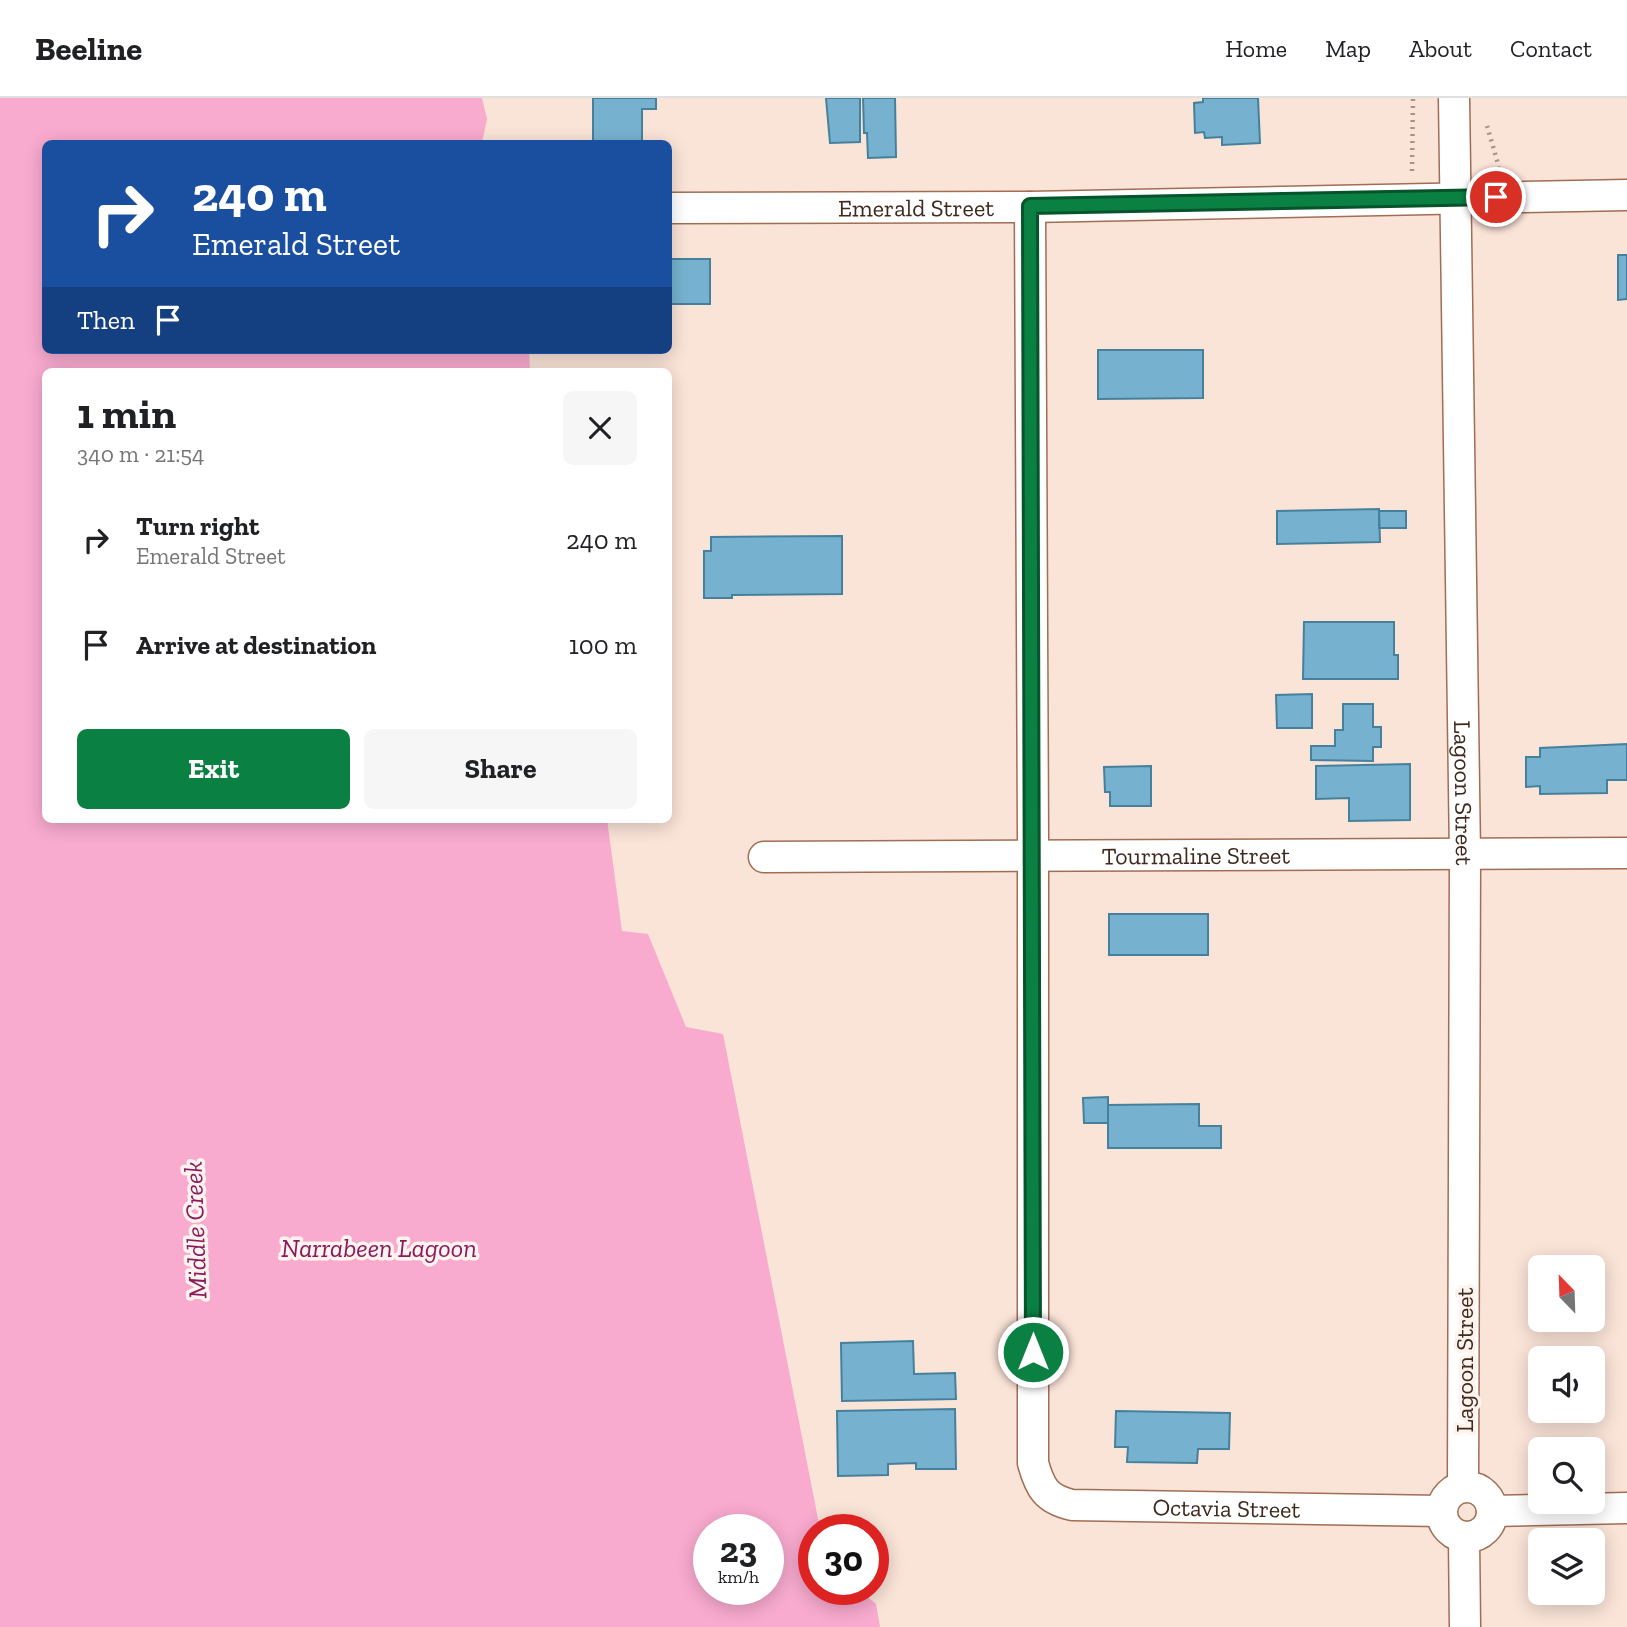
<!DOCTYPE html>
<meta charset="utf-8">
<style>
body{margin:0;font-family:"Zilla Slab",serif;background:#f6f6f6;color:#202124;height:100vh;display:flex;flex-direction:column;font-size:26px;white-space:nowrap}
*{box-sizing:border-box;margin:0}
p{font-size:23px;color:#757577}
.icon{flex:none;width:38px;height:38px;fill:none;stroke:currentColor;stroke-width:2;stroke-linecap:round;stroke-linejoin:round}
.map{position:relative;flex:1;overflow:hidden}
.panel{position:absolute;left:42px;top:270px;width:630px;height:455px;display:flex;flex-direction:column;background:#fff;border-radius:10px;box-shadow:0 4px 18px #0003}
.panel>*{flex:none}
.banner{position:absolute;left:42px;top:42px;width:630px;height:214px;border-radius:10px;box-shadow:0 4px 18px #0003;background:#1a4fa0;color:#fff;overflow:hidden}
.needle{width:46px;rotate:337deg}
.tools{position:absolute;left:1528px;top:1157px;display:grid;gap:14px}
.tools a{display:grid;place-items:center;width:77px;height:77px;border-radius:10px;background:#fff;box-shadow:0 4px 18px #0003;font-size:35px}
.speed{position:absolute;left:693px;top:1416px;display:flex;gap:14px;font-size:35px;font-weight:700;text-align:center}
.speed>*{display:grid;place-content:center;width:91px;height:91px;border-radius:50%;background:#fff;box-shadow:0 4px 18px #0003;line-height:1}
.speed small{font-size:18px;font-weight:400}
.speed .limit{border:10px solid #d22;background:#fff;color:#111}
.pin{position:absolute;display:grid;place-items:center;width:60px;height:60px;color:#fff;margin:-30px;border:4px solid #fff;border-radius:50%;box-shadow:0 2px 7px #0007}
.me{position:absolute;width:77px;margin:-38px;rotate:0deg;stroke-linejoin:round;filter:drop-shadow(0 0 5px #0008)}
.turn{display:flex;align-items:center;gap:24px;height:147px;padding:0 35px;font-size:32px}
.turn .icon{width:91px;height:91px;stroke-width:2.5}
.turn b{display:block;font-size:49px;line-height:60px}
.then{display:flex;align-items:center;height:66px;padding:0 35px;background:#0003;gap:14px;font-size:26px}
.round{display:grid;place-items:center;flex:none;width:74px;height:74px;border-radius:10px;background:#f6f6f6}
.overview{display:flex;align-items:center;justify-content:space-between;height:119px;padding:0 35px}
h1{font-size:42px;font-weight:700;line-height:52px}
.cta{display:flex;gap:14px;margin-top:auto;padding:14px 35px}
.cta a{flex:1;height:80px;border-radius:10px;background:#0b8043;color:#fff;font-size:28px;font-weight:700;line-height:80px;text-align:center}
.cta a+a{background:#f6f6f6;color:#202124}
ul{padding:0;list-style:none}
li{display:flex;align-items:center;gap:21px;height:105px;padding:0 35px}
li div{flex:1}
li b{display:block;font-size:26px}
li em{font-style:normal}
header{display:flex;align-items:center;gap:42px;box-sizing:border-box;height:98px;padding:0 35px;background:#fff;border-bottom:2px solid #e0e0e0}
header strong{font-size:33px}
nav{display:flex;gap:38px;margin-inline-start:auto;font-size:24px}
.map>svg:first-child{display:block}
</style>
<header>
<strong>Beeline</strong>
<nav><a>Home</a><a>Map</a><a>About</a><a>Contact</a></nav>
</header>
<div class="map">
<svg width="1627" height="1529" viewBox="0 0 1627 1529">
<rect width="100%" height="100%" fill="#fae3d7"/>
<!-- water -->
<path fill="#f8aacf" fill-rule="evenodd" d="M 0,0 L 482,0 L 487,21 L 482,45 L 46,46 L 46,252 L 529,252 L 530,273 L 46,273 L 46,721 L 607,721 L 622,833 L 648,836 L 686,929 L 723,936 L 820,1431 L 814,1432 L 814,1491 L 858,1491 L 876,1506 L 880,1529 L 0,1529 ZM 709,1432 L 768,1432 L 768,1491 L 709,1491 Z"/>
<!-- building -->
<path fill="#76b2cf" stroke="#45809c" stroke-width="2" d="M 593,0 L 656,0 L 656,11 L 642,11 L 642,46 L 593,46 Z
M 826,0 L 860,0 L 860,44 L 830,45 Z
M 863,0 L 895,0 L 896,59 L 868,60 L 867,35 L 864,35 Z
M 1203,0 L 1258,0 L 1260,45 L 1222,47 L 1222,39 L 1205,40 L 1204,34 L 1195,35 L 1194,5 L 1203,4 Z
M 1618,157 L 1627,157 L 1627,201 L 1618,202 Z
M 668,161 L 710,161 L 710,206 L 668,206 Z
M 1098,252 L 1203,252 L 1203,300 L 1098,301 Z
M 1379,411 L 1380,444 L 1277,446 L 1277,413 Z
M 1379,413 L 1406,413 L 1406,430 L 1379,430 Z
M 842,438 L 842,496 L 732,497 L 732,500 L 704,500 L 704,453 L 711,453 L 711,439 Z
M 1304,524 L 1394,524 L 1394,557 L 1398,557 L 1398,581 L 1303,581 Z
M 1312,596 L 1312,630 L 1277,630 L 1276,597 Z
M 1343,606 L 1373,606 L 1373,629 L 1381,629 L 1381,649 L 1373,649 L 1373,663 L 1311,662 L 1311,648 L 1335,648 L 1335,632 L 1343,632 Z
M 1627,646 L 1627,682 L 1607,682 L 1607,695 L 1540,696 L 1540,688 L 1526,689 L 1526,659 L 1540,659 L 1540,650 Z
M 1410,666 L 1410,722 L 1349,723 L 1349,700 L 1316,701 L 1316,668 Z
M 1151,668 L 1151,708 L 1110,708 L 1110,694 L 1105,694 L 1104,669 Z
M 1109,816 L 1208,816 L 1208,857 L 1109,857 Z
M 1108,999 L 1108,1025 L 1084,1025 L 1083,1000 Z
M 1199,1006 L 1199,1028 L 1221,1028 L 1221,1050 L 1108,1050 L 1108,1007 Z
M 913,1243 L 914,1276 L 955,1275 L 956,1301 L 842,1303 L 841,1245 Z
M 955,1311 L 956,1371 L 916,1371 L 916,1365 L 888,1366 L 888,1377 L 838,1378 L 837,1313 Z
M 1116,1313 L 1230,1315 L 1229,1351 L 1198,1351 L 1197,1365 L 1127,1364 L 1128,1349 L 1115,1349 Z"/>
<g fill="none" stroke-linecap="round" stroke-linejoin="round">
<!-- street casing -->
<g stroke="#a06e53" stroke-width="33">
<g id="street">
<path id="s1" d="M 1454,0 L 1465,757 L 1463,1389"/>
<path id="s2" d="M 1030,109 L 1033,738 L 1033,1365 C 1040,1390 1046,1401 1072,1407 L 1441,1413"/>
<path id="s3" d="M 668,110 L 1030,109 L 1627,97"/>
<path id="s4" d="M 764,759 L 1627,755"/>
<circle cx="1467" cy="1414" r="25"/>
<path d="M 1492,1413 L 1627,1410"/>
<path d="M 1464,1439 L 1465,1529"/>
</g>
</g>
<!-- path -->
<path stroke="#a99387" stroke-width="4.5" stroke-dasharray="2 5" stroke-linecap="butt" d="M 1487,28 L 1499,69
M 1412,73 L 1413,0"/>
<!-- street -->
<use href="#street" stroke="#fff" stroke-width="30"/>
</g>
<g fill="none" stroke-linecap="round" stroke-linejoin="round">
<!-- route casing -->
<g stroke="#07532c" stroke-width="18">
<path id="route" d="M 1033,1254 L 1030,108 L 1496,99"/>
</g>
<!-- route -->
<use href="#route" stroke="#0b8043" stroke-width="12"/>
</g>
<g text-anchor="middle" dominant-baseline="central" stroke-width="7" stroke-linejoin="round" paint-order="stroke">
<!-- street labels -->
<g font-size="24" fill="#3e291d" stroke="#fff3ed">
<text stroke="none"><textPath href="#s3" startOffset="248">Emerald Street</textPath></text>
<text stroke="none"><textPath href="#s1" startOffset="695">Lagoon Street</textPath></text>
<text stroke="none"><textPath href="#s4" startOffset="432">Tourmaline Street</textPath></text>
<text transform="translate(1464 1262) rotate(-90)">Lagoon Street</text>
<text stroke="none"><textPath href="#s2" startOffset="1472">Octavia Street</textPath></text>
</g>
<!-- water labels -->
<g font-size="26" font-style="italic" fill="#8b195d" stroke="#fff3ed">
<text transform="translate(195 1132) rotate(-92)">Middle Creek</text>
<text x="379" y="1150">Narrabeen Lagoon</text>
</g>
</g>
</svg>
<div class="tools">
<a><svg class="needle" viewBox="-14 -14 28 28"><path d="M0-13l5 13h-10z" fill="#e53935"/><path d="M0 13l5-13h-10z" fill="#757577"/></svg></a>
<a><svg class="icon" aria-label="sound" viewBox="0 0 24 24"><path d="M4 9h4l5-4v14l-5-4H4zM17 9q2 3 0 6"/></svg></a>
<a><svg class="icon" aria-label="search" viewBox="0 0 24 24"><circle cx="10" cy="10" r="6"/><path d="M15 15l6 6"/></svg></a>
<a><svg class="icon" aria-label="layers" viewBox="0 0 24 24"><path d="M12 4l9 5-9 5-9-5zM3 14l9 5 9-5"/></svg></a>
</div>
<div class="speed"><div>23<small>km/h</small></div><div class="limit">30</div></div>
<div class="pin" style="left:1496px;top:99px;background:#d93025"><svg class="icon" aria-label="arrive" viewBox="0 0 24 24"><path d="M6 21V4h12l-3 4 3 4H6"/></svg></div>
<svg class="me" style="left:1033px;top:1254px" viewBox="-20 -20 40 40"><circle r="17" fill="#0b8043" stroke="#fff" stroke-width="3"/><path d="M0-11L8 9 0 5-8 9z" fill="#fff"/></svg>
<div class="banner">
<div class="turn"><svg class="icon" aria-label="right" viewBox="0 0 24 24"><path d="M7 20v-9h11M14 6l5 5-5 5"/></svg><div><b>240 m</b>Emerald Street</div></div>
<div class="then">Then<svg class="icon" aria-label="arrive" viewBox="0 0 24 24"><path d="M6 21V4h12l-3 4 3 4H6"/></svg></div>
</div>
<section class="panel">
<div class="overview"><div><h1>1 min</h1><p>340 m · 21:54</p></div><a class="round"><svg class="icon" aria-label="close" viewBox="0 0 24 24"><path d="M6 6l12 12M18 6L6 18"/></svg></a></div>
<ul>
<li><svg class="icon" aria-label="right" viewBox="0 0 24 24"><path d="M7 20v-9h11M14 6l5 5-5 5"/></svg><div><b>Turn right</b><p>Emerald Street</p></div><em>240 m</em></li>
<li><svg class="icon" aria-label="arrive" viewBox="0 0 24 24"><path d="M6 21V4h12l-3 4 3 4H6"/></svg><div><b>Arrive at destination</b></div><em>100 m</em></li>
</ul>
<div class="cta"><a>Exit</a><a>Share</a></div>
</section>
</div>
